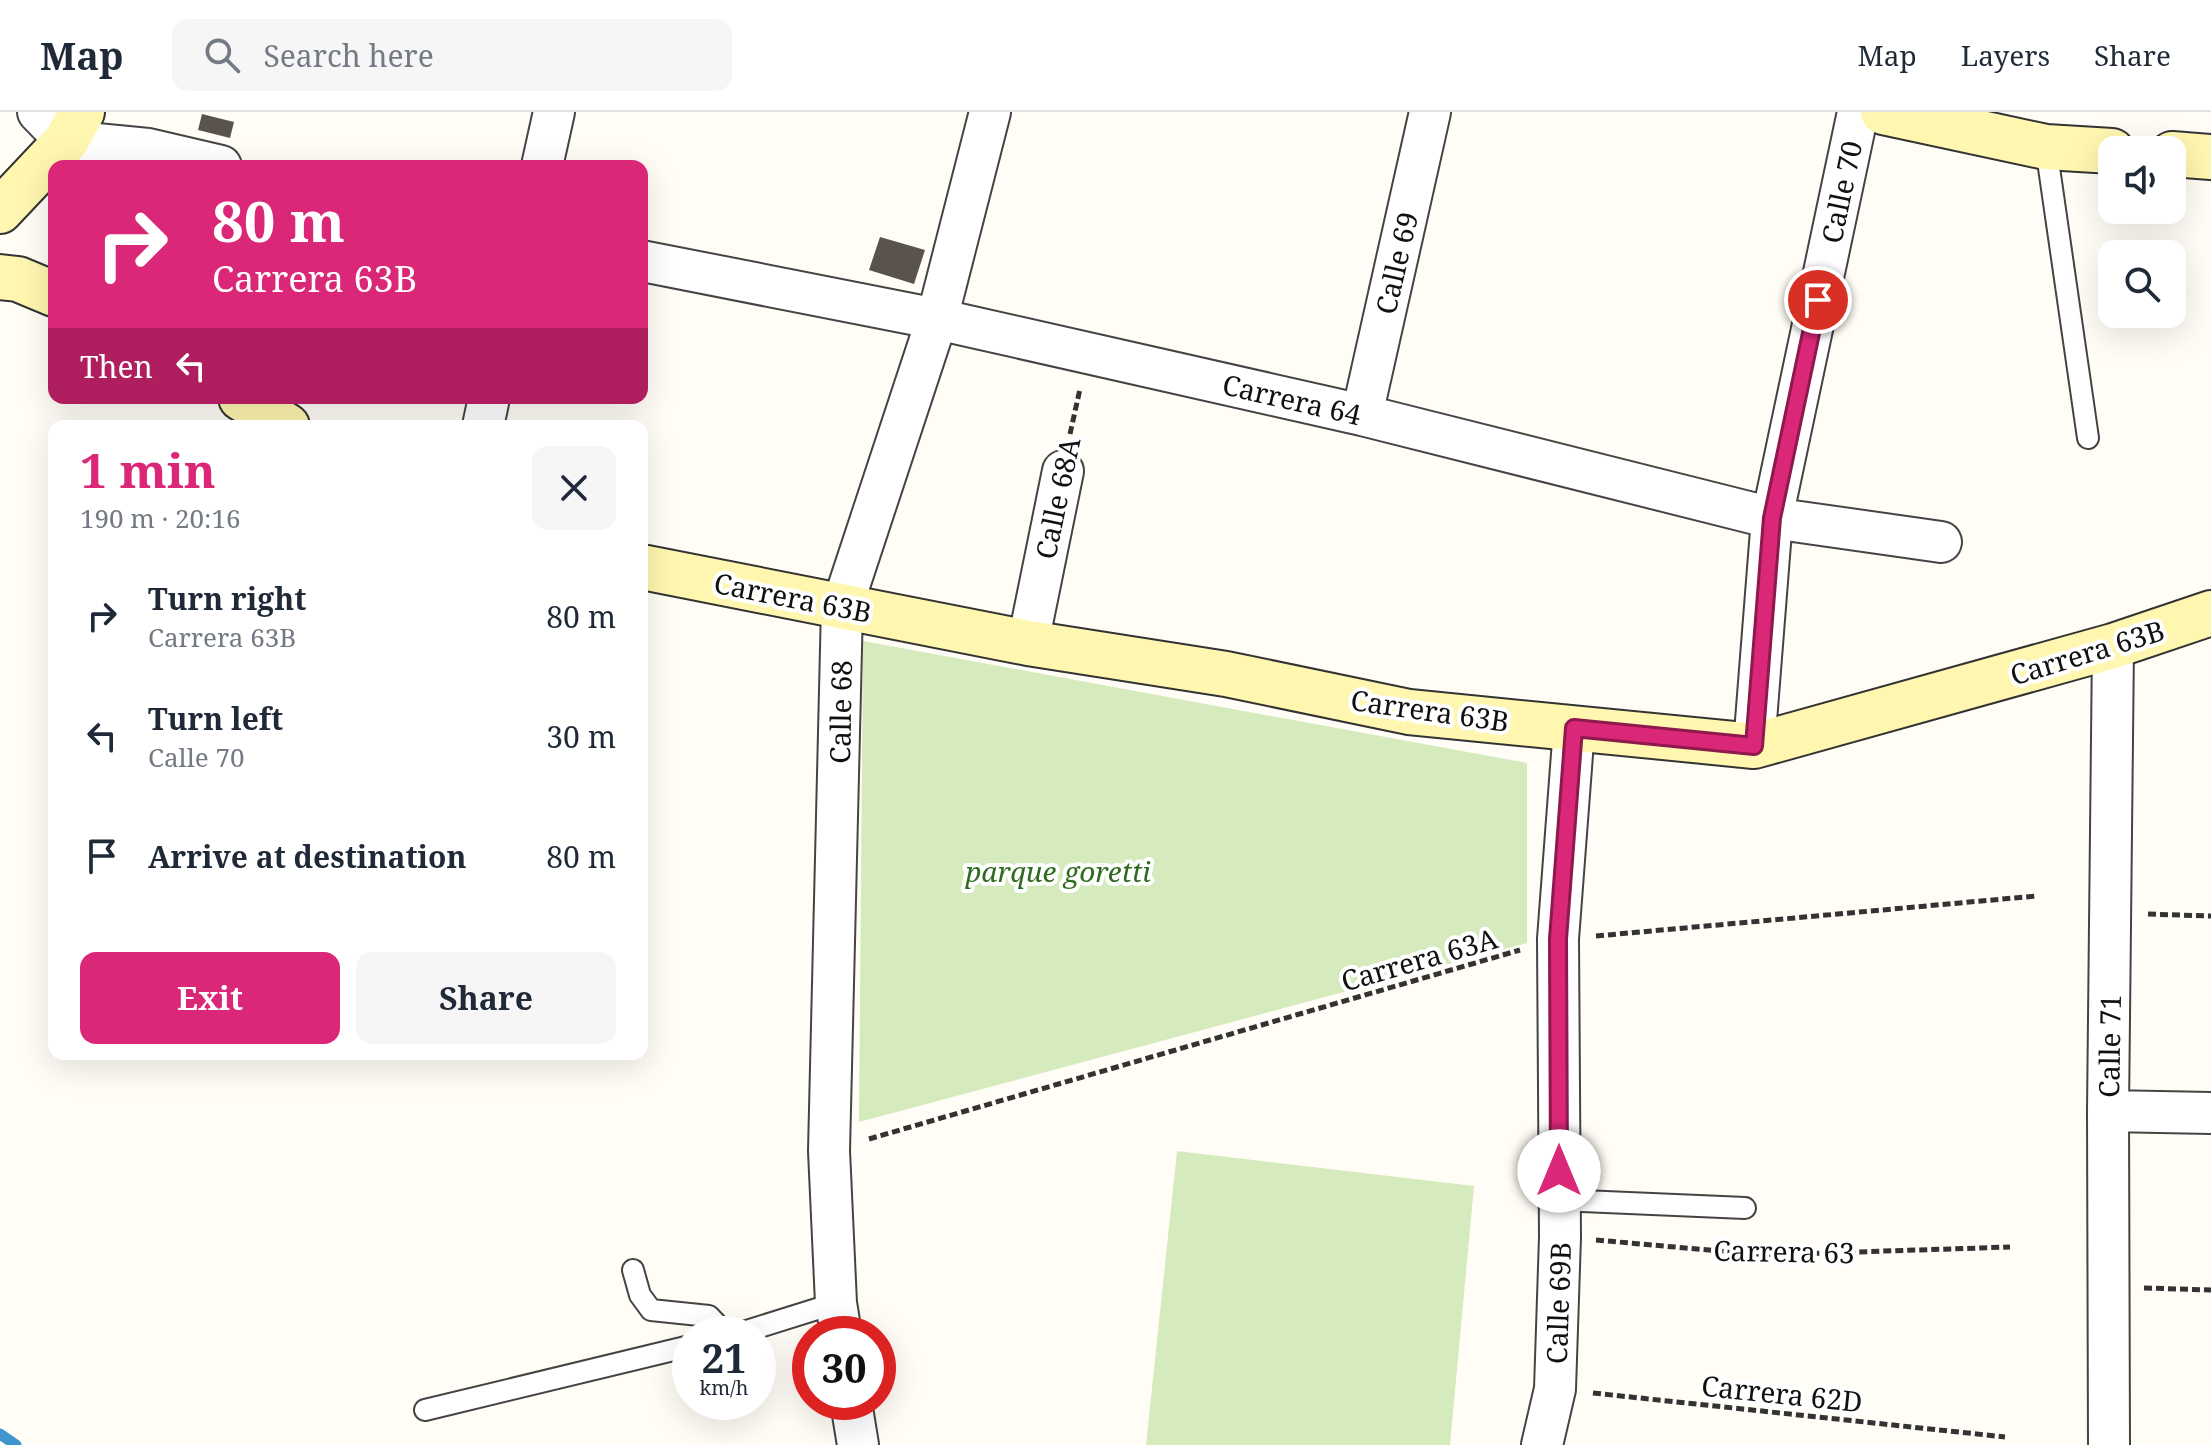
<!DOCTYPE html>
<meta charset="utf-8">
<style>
body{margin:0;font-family:"Noto Serif",serif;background:#f6f6f7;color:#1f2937;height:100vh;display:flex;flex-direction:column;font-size:30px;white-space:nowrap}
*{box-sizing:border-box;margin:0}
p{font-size:26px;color:#747a83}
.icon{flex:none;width:44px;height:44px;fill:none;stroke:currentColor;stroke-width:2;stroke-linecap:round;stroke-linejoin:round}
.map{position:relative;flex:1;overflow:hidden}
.drawer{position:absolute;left:48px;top:308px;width:600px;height:640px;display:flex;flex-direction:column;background:#fff;border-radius:16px;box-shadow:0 8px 32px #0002}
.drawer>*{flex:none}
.banner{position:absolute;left:48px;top:48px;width:600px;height:244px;border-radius:16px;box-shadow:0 8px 32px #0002;background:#db2777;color:#fff;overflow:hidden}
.tools{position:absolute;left:2098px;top:24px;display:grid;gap:16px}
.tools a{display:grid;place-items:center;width:88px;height:88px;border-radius:16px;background:#fff;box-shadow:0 8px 32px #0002;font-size:40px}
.speed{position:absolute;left:672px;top:1204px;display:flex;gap:16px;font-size:40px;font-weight:700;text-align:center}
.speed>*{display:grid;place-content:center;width:104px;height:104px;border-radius:50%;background:#fff;box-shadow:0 8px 32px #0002;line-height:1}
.speed small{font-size:20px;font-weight:400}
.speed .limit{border:12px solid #d22;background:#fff;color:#111}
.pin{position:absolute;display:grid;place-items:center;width:68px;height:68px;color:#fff;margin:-34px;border:4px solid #fff;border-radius:50%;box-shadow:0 2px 8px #0007}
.me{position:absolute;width:88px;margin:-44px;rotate:0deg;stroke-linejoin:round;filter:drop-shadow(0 0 6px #0008)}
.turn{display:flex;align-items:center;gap:28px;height:168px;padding:0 32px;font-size:36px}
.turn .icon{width:104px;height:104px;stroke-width:2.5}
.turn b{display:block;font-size:56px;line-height:68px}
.then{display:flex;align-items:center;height:76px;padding:0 32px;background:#0003;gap:16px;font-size:30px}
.round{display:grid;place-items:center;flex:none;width:84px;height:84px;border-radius:16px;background:#f6f6f7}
.head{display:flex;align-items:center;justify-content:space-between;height:136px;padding:0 32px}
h1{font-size:48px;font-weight:700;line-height:60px;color:#db2777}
.cta{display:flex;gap:16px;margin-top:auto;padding:16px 32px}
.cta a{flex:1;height:92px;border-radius:16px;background:#db2777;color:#fff;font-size:32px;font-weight:700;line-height:92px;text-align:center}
.cta a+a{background:#f6f6f7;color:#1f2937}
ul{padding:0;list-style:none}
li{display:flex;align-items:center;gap:24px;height:120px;padding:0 32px}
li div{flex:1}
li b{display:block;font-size:30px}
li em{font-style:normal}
header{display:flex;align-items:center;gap:48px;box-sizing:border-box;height:112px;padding:0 40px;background:#fff;border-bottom:2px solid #e0e1e3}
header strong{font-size:38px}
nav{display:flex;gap:44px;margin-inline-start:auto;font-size:28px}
.search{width:560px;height:72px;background:#f6f6f7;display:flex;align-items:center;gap:20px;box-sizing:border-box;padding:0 28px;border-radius:16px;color:#747a83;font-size:30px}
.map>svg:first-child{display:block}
</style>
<header>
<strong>Map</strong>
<div class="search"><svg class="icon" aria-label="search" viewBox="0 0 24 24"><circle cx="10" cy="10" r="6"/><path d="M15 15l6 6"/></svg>Search here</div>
<nav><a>Map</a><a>Layers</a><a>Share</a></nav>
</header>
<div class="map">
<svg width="2211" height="1333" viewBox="0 0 2211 1333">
<rect width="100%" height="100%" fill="#fffdf5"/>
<!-- green -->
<path fill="#d5ebbd" d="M 863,529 L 1527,651 L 1527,831 L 859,1010 Z
M 1177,1039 L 1474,1074 L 1450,1333 L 1146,1333 Z"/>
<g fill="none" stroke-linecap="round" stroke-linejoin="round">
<!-- stream -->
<path stroke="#3f96cf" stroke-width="11" d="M 0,1322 L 16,1333"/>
</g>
<!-- building -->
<path fill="#5a524d" d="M 202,2 L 234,10 L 230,26 L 198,18 Z
M 880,125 L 925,138 L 914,172 L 869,158 Z"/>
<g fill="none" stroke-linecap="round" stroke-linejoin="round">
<!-- lane casing -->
<g stroke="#444" stroke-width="24">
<path id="lane" d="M 2046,35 L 2088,326
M 1559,1088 L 1745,1096
M 633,1158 L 640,1183 L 651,1198 L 709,1204 L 726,1222
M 737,1222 L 836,1191
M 425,1298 L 690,1234"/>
</g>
<!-- street casing -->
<g stroke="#444" stroke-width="44">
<path id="street" d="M 38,0 L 66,29 L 148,37 L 221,54
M 542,54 L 554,0
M 642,149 L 937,207 L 1362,303 L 1772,406 L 1941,430
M 1362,303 L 1430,0
M 483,314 L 489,286
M 1028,531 L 1063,359
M 1754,634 L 1772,406 L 1858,0
M 2108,999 L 2211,1001
M 841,1222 L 836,1191 L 829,1039 L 842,495 L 937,207 L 990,0
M 851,1290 L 858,1333
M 1542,1333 L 1555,1277 L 1560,1125 L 1558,827 L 1574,616
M 2109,1333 L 2108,999 L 2113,534"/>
</g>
<!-- secondary casing -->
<g stroke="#333" stroke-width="48">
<path id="secondary" d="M 1883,0 L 2046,35 L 2112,39
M 2172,42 L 2211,45
M 0,99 L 66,29 L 82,0
M 0,165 L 18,167 L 54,182
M 241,286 L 287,314
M 642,455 L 1028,531 L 1226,562 L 1409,600 L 1754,634 L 2113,534 L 2211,501"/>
</g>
<!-- path -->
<path stroke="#333" stroke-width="5" stroke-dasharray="8 4" stroke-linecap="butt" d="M 1070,322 L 1080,277
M 2148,802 L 2211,804
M 1596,824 L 2036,784
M 869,1027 L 1520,838
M 1596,1128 L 1764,1143 L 2010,1135
M 2144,1176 L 2211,1178
M 1593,1281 L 2005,1325"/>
<!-- lane -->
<use href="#lane" stroke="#fff" stroke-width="20"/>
<!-- street -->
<use href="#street" stroke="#fff" stroke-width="40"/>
<!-- secondary -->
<use href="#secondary" stroke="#fff6b0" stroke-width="44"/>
</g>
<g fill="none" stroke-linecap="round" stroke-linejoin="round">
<!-- route casing -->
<g stroke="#8e194d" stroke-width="20">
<path id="route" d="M 1559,1059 L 1558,827 L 1574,616 L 1754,634 L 1772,406 L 1818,188"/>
</g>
<!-- route -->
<use href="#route" stroke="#db2777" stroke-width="14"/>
</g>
<g text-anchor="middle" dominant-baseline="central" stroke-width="8" stroke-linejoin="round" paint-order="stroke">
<!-- street labels -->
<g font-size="28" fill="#111" stroke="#fff">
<text transform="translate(1841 80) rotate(-78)">Calle 70</text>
<text transform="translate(1396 151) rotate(-77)">Calle 69</text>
<text transform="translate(1292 287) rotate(13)">Carrera 64</text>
<text transform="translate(1057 386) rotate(-78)">Calle 68A</text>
<text transform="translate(793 485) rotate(11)">Carrera 63B</text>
<text transform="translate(2087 540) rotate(-17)">Carrera 63B</text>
<text transform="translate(1430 598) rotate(8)">Carrera 63B</text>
<text transform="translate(840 600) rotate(-89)">Calle 68</text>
<text transform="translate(1419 847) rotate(-16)">Carrera 63A</text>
<text transform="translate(2109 934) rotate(-89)">Calle 71</text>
<text transform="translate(1784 1139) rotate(1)">Carrera 63</text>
<text transform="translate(1558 1191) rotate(-88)">Calle 69B</text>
<text transform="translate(1782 1281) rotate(6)">Carrera 62D</text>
</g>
<!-- park labels -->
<g font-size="28" font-style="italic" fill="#2f6b1f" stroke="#fff">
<text x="1058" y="759">parque goretti</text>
</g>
</g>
</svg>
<div class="tools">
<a><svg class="icon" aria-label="sound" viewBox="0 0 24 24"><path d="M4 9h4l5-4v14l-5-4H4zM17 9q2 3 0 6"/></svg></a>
<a><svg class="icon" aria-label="search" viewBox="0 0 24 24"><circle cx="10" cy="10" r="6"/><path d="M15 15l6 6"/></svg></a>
</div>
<div class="speed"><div>21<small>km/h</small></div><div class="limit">30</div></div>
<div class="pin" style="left:1818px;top:188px;background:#d93025"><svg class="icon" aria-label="arrive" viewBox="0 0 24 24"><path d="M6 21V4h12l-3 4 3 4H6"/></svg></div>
<svg class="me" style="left:1559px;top:1059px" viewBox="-20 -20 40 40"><circle r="19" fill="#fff"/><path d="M0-13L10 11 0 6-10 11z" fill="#db2777"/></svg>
<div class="banner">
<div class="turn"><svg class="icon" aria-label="right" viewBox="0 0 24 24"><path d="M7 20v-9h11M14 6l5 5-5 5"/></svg><div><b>80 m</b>Carrera 63B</div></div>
<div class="then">Then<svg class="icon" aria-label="left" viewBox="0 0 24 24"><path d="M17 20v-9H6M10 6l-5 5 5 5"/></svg></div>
</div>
<section class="drawer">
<div class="head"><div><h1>1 min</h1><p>190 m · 20:16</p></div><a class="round"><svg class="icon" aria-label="close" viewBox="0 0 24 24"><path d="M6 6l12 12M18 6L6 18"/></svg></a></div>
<ul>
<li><svg class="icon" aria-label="right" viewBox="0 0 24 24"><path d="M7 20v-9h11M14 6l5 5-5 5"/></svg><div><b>Turn right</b><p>Carrera 63B</p></div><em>80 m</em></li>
<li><svg class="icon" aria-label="left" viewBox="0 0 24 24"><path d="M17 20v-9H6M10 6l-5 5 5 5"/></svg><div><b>Turn left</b><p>Calle 70</p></div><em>30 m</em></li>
<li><svg class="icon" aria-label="arrive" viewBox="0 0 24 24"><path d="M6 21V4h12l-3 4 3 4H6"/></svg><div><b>Arrive at destination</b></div><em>80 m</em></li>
</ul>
<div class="cta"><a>Exit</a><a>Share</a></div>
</section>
</div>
